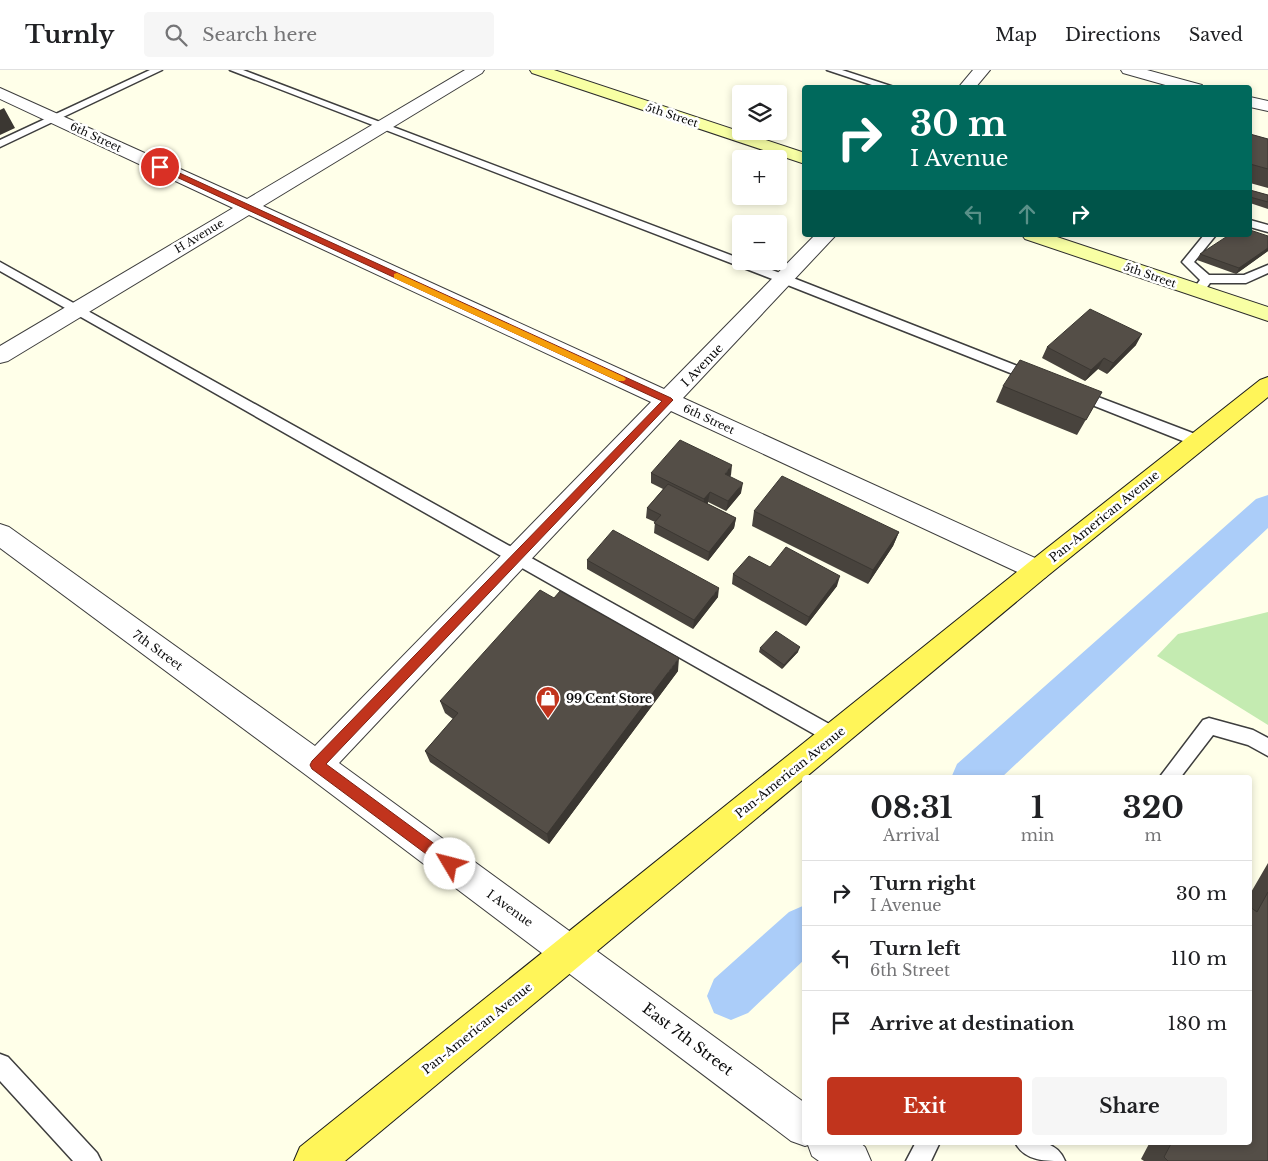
<!DOCTYPE html>
<meta charset="utf-8">
<style>
body{margin:0;font-family:"Libre Baskerville",serif;background:#f6f6f6;color:#202124;height:100vh;display:flex;flex-direction:column;font-size:19px;white-space:nowrap}
*{box-sizing:border-box;margin:0}
p{font-size:16px;color:#757577}
.icon{flex:none;width:28px;height:28px;fill:none;stroke:currentColor;stroke-width:2;stroke-linecap:round;stroke-linejoin:round}
.map{position:relative;flex:1;overflow:hidden}
.details{position:absolute;left:802px;top:705px;width:450px;height:370px;display:flex;flex-direction:column;background:#fff;border-radius:5px;box-shadow:0 2px 8px #0003}
.details>*{flex:none}
.hud{position:absolute;left:802px;top:15px;width:450px;height:152px;border-radius:5px;box-shadow:0 2px 8px #0003;background:#00695c;color:#fff;overflow:hidden}
.buttons{position:absolute;left:732px;top:15px;display:grid;gap:10px}
.buttons a{display:grid;place-items:center;width:55px;height:55px;border-radius:5px;background:#fff;box-shadow:0 2px 8px #0003;font-size:25px}
.pin{position:absolute;display:grid;place-items:center;width:42px;height:42px;color:#fff;margin:-21px;border:2px solid #fff;border-radius:50%;box-shadow:0 1px 5px #0007}
.me{position:absolute;width:55px;margin:-28px;rotate:307deg;stroke-linejoin:round;filter:drop-shadow(0 0 4px #0008)}
.turn{display:flex;align-items:center;gap:18px;height:105px;padding:0 25px;font-size:22px}
.turn .icon{width:65px;height:65px;stroke-width:2.5}
.turn b{display:block;font-size:35px;line-height:42px}
.lanes{display:flex;align-items:center;height:48px;padding:0 25px;background:#0003;justify-content:center;gap:25px;direction:ltr}
.lanes .off{opacity:.35}
.eta{display:flex;justify-content:space-evenly;align-items:center;height:85px;text-align:center}
.eta b{font-size:30px;font-weight:700;line-height:35px}
.button{display:flex;gap:10px;margin-top:auto;padding:10px 25px}
.button a{flex:1;height:58px;border-radius:5px;background:#c1341d;color:#fff;font-size:20px;font-weight:700;line-height:58px;text-align:center}
.button a+a{background:#f6f6f6;color:#202124}
ul{padding:0;list-style:none}
li{display:flex;align-items:center;gap:15px;height:65px;padding:0 25px;border-top:1px solid #e0e0e0}
li div{flex:1}
li b{display:block;font-size:19px}
li em{font-style:normal}
header{display:flex;align-items:center;gap:30px;box-sizing:border-box;height:70px;padding:0 25px;background:#fff;border-bottom:1px solid #e0e0e0}
header strong{font-size:24px}
nav{display:flex;gap:28px;margin-inline-start:auto;font-size:18px}
.search{width:350px;height:45px;background:#f6f6f6;display:flex;align-items:center;gap:12px;box-sizing:border-box;padding:0 18px;border-radius:5px;color:#757577;font-size:19px}
.map>svg:first-child{display:block}
</style>
<header>
<strong>Turnly</strong>
<div class="search"><svg class="icon" aria-label="search" viewBox="0 0 24 24"><circle cx="10" cy="10" r="6"/><path d="M15 15l6 6"/></svg>Search here</div>
<nav><a>Map</a><a>Directions</a><a>Saved</a></nav>
</header>
<div class="map">
<svg width="1268" height="1091" viewBox="0 0 1268 1091">
<rect width="100%" height="100%" fill="#ffffe9"/>
<!-- green -->
<path fill="#c4ebb1" d="M 1268,542 L 1268,655 L 1157,586 L 1178,564 Z"/>
<g fill="none" stroke-linecap="round" stroke-linejoin="round">
<!-- canal -->
<path fill="#abcdf9" fill-rule="evenodd" d="M 1268,425 L 1268,458 L 1001,708 L 951,708 L 957,694 L 1256,429 Z
M 805,835 L 805,889 L 748,943 L 731,950 L 714,943 L 707,926 L 714,909 L 789,842 Z"/>
<!-- lane casing -->
<g stroke="#3e3e3e" stroke-width="3">
<path id="lane" d="M 150,0 L 162,0 L 0,77 L 0,70 Z
M 230,0 L 243,0 L 741,189 L 741,191 L 748,191 L 788,206 L 1038,304 L 1040,307 L 1038,310 L 1028,310 L 780,212 Z
M 827,0 L 842,0 L 897,18 L 881,18 Z
M 1250,150 L 1268,155 L 1268,162 L 1250,157 Z
M 1204,165 L 1216,165 L 1194,192 L 1209,205 L 1244,205 L 1268,195 L 1268,203 L 1246,213 L 1210,213 L 1202,224 L 1194,224 L 1192,221 L 1200,210 L 1182,192 Z
M 0,192 L 840,660 L 843,666 L 840,672 L 834,674 L 828,672 L 0,201 Z
M 1077,319 L 1203,367 L 1205,371 L 1203,375 L 1193,375 L 1072,327 L 1070,324 L 1072,321 Z
M 1209,648 L 1253,660 L 1268,668 L 1268,686 L 1248,675 L 1213,665 L 1180,708 L 1159,708 L 1203,650 Z
M 0,984 L 8,987 L 97,1083 L 101,1091 L 73,1091 L 0,1011 Z
M 916,1072 L 940,1072 L 931,1091 L 906,1091 Z
M 1015,1072 C 1035,1072 1056,1069 1065,1091 C 1045,1091 1024,1091 1015,1072 Z"/>
</g>
<!-- street casing -->
<g stroke="#3e3e3e" stroke-width="2">
<path id="street" d="M 465,0 L 484,0 L 482,3 L 263,136 L 664,319 L 815,165 L 836,165 L 683,328 L 1046,493 L 1050,500 L 1046,507 L 1037,511 L 1028,507 L 671,341 L 339,693 L 805,1033 L 805,1072 L 859,1072 L 865,1077 L 871,1091 L 819,1091 L 812,1086 L 808,1075 L 805,1076 L 791,1071 L 306,705 L 0,478 L 0,454 L 9,457 L 315,676 L 651,332 L 249,145 L 8,291 L 0,293 L 0,276 L 233,138 L 0,29 L 0,18 L 247,129 Z
M 973,0 L 990,0 L 975,18 L 958,18 Z
M 1121,0 L 1147,0 L 1202,15 L 1204,18 L 1176,18 L 1123,3 Z
M 1250,27 L 1268,31 L 1268,41 L 1250,37 Z"/>
</g>
<!-- secondary casing -->
<g stroke="#2d2d2d" stroke-width="2">
<path id="secondary" d="M 530,0 L 554,0 L 805,83 L 805,94 L 532,3 Z
M 1022,165 L 1051,165 L 1268,237 L 1268,251 L 1025,169 Z"/>
</g>
<!-- primary casing -->
<g stroke="#1c1c1c" stroke-width="2">
<path id="primary" d="M 1268,307 L 1268,327 L 1046,507 L 345,1091 L 294,1091 L 300,1077 L 1028,493 L 1260,310 Z"/>
</g>
<!-- lane -->
<use href="#lane" fill="#fff" fill-rule="evenodd"/>
<!-- street -->
<use href="#street" fill="#fff" fill-rule="evenodd"/>
<!-- secondary -->
<use href="#secondary" fill="#f8ffa4" fill-rule="evenodd"/>
<!-- primary -->
<use href="#primary" fill="#fff559" fill-rule="evenodd"/>
</g>
<!-- wall -->
<path fill="#48433d" d="M 1250,64 L 1268,69 L 1268,118 L 1250,113 Z
M 1250,120 L 1268,125 L 1268,139 L 1250,133 Z
M 1268,166 L 1268,181 L 1236,204 L 1197,190 L 1200,184 Z
M 1136,275 L 1107,304 L 1098,299 L 1085,311 L 1042,288 L 1047,277 Z
M 1003,316 L 1102,322 L 1077,365 L 996,332 Z
M 651,403 L 731,405 L 730,406 L 741,423 L 726,441 L 708,432 L 708,434 L 736,448 L 734,458 L 708,491 L 654,463 L 655,452 L 646,448 L 647,438 L 663,419 L 651,413 Z
M 754,441 L 899,462 L 893,476 L 868,514 L 752,456 Z
M 587,490 L 718,527 L 693,559 L 587,499 Z
M 770,497 L 837,516 L 806,556 L 732,514 L 733,504 Z
M 760,578 L 798,582 L 782,599 L 759,582 Z
M 678,601 L 549,774 L 430,692 L 425,681 L 453,649 L 445,643 L 440,631 Z
M 1268,793 L 1268,1091 L 1144,1091 L 1141,1089 L 1150,1072 L 1250,1072 L 1250,824 Z"/>
<!-- shaded-wall -->
<path fill="#3b3732" d="M 4,38 L 15,58 L 0,65 L 0,40 Z
M 1268,178 L 1268,181 L 1236,204 L 1239,198 Z
M 1142,264 L 1136,275 L 1107,304 L 1113,293 Z
M 1104,288 L 1098,299 L 1085,311 L 1091,300 Z
M 732,395 L 731,405 L 724,414 L 725,404 Z
M 743,413 L 741,423 L 726,441 L 728,431 Z
M 710,422 L 708,432 L 703,439 L 704,429 Z
M 736,448 L 734,458 L 708,491 L 709,482 Z
M 899,462 L 893,476 L 868,514 L 873,500 Z
M 840,506 L 837,516 L 806,556 L 809,547 Z
M 719,518 L 718,527 L 693,559 L 694,550 Z
M 800,577 L 798,582 L 782,599 L 784,595 Z
M 679,588 L 678,601 L 549,774 L 547,764 Z"/>
<!-- building -->
<path fill="#544e47" stroke="#3b3732" d="M 1250,64 L 1268,69 L 1268,99 L 1250,94 Z
M 1250,120 L 1268,125 L 1268,132 L 1250,127 Z
M 1250,160 L 1268,166 L 1268,178 L 1239,198 L 1200,184 L 1229,165 L 1250,165 Z
M 1090,239 L 1142,264 L 1113,293 L 1104,288 L 1091,300 L 1047,277 Z
M 1020,290 L 1102,322 L 1086,350 L 1003,316 Z
M 680,370 L 732,395 L 725,404 L 743,413 L 728,431 L 710,422 L 704,429 L 651,403 Z
M 782,406 L 899,462 L 873,500 L 754,441 Z
M 668,414 L 736,448 L 709,482 L 654,453 L 661,445 L 647,438 Z
M 613,460 L 719,518 L 694,550 L 587,490 Z
M 786,477 L 840,506 L 809,547 L 733,504 L 749,486 L 770,497 Z
M 540,520 L 554,528 L 560,521 L 679,588 L 547,764 L 425,681 L 458,643 L 440,631 Z
M 776,561 L 800,577 L 784,595 L 760,578 Z
M 1268,822 L 1268,1091 L 1168,1091 L 1164,1087 L 1172,1072 L 1250,1072 L 1250,837 L 1257,842 Z"/>
<!-- route -->
<path fill="#c1341d" stroke="#7d2213" d="M 157,95 L 162,95 L 671,328 L 673,330 L 326,694 L 455,789 L 457,794 L 455,798 L 450,800 L 445,798 L 312,699 L 310,695 L 312,691 L 662,331 L 157,98 Z"/>
<!-- slow -->
<path fill="#f59e0b" d="M 397,203 L 624,307 L 626,309 L 624,311 L 618,311 L 394,208 L 394,204 Z"/>
<!-- icons -->
<defs>
<g id="shop-pin" transform="scale(1.25)"><path d="M0 17L-7.5 6A9.5 9.5 0 1 1 7.5 6Z" fill="#c1341d" stroke="#fff"/><path d="M-5-2.5h2.3a2.7 3.5 0 0 1 5.4 0H5L5.5 6h-11ZM-1.5-2.5h3a1.5 2.3 0 0 0-3 0Z" fill="#fff"/></g>
</defs>
<g fill-rule="evenodd">
<use href="#shop-pin" x="548" y="628"/>
</g>
<g text-anchor="middle" dominant-baseline="central" stroke-width="5" stroke-linejoin="round" paint-order="stroke">
<!-- far-street labels -->
<g font-size="11" fill="#0b0b0b" stroke="#fff">
<text transform="translate(672 45) rotate(18)">5th Street</text>
<text transform="translate(96 67) rotate(25)">6th Street</text>
<text transform="translate(199 166) rotate(-31)">H Avenue</text>
<text transform="translate(1150 205) rotate(19)">5th Street</text>
<text transform="translate(709 349) rotate(25)">6th Street</text>
</g>
<!-- street labels -->
<g font-size="12" fill="#0b0b0b" stroke="#fff">
<text transform="translate(702 295) rotate(-46)">I Avenue</text>
<text transform="translate(1104 446) rotate(-39)">Pan-American Avenue</text>
<text transform="translate(158 580) rotate(36)">7th Street</text>
<text transform="translate(790 702) rotate(-39)">Pan-American Avenue</text>
<text transform="translate(510 838) rotate(36)">I Avenue</text>
<text transform="translate(477 958) rotate(-39)">Pan-American Avenue</text>
</g>
<!-- poi labels -->
<g font-size="12" font-weight="bold" fill="#0b0b0b" stroke="#fff" text-anchor="start">
<text x="566" y="628">99 Cent Store</text>
</g>
<!-- near-street labels -->
<g font-size="15" fill="#0b0b0b" stroke="#fff">
<text transform="translate(688 969) rotate(37)">East 7th Street</text>
</g>
</g>
</svg>
<div class="buttons">
<a><svg class="icon" aria-label="layers" viewBox="0 0 24 24"><path d="M12 4l9 5-9 5-9-5zM3 14l9 5 9-5"/></svg></a>
<a>+</a>
<a>−</a>
</div>
<div class="pin" style="left:160px;top:97px;background:#d93025"><svg class="icon" aria-label="arrive" viewBox="0 0 24 24"><path d="M6 21V4h12l-3 4 3 4H6"/></svg></div>
<svg class="me" style="left:450px;top:794px" viewBox="-20 -20 40 40"><circle r="19" fill="#fff"/><path d="M0-13L10 11 0 6-10 11z" fill="#c1341d"/></svg>
<div class="hud">
<div class="turn"><svg class="icon" aria-label="right" viewBox="0 0 24 24"><path d="M7 20v-9h11M14 6l5 5-5 5"/></svg><div><b>30 m</b>I Avenue</div></div>
<div class="lanes"><svg class="icon off" aria-label="left" viewBox="0 0 24 24"><path d="M17 20v-9H6M10 6l-5 5 5 5"/></svg><svg class="icon off" aria-label="ahead" viewBox="0 0 24 24"><path d="M12 20V5M6 11l6-6 6 6"/></svg><svg class="icon" aria-label="right" viewBox="0 0 24 24"><path d="M7 20v-9h11M14 6l5 5-5 5"/></svg></div>
</div>
<section class="details">
<div class="eta">
<div><b>08:31</b><p>Arrival</p></div>
<div><b>1</b><p>min</p></div>
<div><b>320</b><p>m</p></div>
</div>
<ul>
<li><svg class="icon" aria-label="right" viewBox="0 0 24 24"><path d="M7 20v-9h11M14 6l5 5-5 5"/></svg><div><b>Turn right</b><p>I Avenue</p></div><em>30 m</em></li>
<li><svg class="icon" aria-label="left" viewBox="0 0 24 24"><path d="M17 20v-9H6M10 6l-5 5 5 5"/></svg><div><b>Turn left</b><p>6th Street</p></div><em>110 m</em></li>
<li><svg class="icon" aria-label="arrive" viewBox="0 0 24 24"><path d="M6 21V4h12l-3 4 3 4H6"/></svg><div><b>Arrive at destination</b></div><em>180 m</em></li>
</ul>
<div class="button"><a>Exit</a><a>Share</a></div>
</section>
</div>
